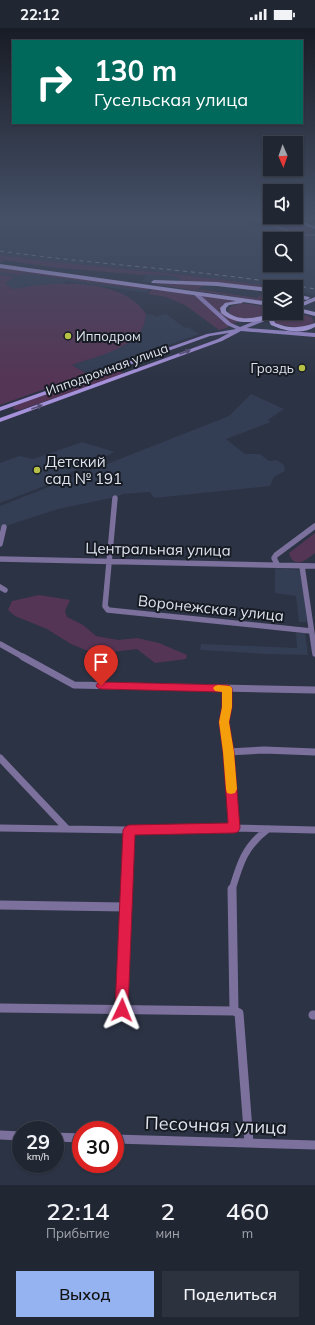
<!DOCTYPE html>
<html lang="ru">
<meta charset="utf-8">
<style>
body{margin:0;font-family:Mulish,sans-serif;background:#2d323f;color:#f1f3f6;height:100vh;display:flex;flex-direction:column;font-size:15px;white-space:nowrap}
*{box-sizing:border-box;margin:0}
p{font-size:13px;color:#a2a5ac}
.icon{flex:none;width:22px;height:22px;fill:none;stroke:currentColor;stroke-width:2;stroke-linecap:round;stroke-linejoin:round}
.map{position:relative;height:1157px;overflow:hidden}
.panel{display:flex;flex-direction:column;background:#212633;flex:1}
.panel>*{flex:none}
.banner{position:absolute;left:12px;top:12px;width:291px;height:84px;border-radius:0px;box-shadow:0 1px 3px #0004,0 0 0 1px #3e434e;background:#00695c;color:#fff;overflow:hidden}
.needle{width:26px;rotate:178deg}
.fabs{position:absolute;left:263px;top:108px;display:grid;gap:8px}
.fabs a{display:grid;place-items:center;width:40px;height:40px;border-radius:0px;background:#212633;box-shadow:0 1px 3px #0004,0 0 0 1px #3e434e;font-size:20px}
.speed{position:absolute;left:12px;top:1093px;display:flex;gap:8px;font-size:20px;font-weight:700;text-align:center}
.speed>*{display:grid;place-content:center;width:52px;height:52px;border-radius:50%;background:#212633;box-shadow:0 1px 3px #0004,0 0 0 1px #3e434e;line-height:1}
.speed small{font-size:10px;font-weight:400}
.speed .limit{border:6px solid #d22;background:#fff;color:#111}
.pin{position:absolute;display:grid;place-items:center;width:34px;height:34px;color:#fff;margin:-41px -17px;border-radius:50% 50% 50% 0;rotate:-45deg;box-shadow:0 0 4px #0007}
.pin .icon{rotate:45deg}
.me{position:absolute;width:44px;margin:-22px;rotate:2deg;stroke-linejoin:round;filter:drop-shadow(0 0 3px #0008)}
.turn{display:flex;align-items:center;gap:14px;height:84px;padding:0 16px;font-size:18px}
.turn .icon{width:52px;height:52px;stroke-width:2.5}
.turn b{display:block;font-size:28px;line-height:34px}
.eta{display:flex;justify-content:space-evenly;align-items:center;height:68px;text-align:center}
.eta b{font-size:24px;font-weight:600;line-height:28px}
.button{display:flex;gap:8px;margin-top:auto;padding:8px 16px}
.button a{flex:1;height:46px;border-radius:0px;background:#95b2f1;color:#111;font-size:16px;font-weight:600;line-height:46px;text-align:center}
.button a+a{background:#2d323f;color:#f1f3f6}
.status{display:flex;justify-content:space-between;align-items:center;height:28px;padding:0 20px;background:#212633;direction:ltr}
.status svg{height:11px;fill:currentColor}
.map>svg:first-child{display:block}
</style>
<div class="status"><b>22:12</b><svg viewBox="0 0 49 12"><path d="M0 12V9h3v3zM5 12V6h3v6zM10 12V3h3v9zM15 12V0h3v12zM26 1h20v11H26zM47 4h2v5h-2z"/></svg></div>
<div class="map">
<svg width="315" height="1157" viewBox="0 0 315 1157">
<rect width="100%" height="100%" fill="#2c3344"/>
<!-- built -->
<path fill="#333d54" d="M 0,190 L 234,190 L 242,193 L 247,192 L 250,193 L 245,194 L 262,201 L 258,203 L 277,211 L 270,211 L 270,237 L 296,237 L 296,214 L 306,212 L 303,210 L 315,211 L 315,267 L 296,263 L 296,259 L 273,259 L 173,245 L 90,239 L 0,227 Z
M 0,244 L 19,247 L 23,245 L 150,262 L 146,265 L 66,253 L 64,256 L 46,256 L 13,261 L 3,255 L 13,249 L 0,247 Z
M 142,246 L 171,247 L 181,250 L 181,253 L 141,254 L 147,248 L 141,247 Z
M 146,286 L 155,287 L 154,289 L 166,286 L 185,300 L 188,299 L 199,306 L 87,346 L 72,337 L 116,321 L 130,313 L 144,297 Z
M 251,366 L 284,381 L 268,392 L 271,394 L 226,411 L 245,426 L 260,426 L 269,433 L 277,432 L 284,437 L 285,443 L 274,449 L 270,458 L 154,470 L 150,464 L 123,466 L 116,469 L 58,481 L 0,500 L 0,478 L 229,388 Z
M 82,414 L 115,424 L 58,450 L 58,453 L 0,475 L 0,435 L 19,428 L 33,431 Z
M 275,540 L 301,542 L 307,594 L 299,594 L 296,568 L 275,565 Z
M 296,605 L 305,605 L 308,627 L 267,626 L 200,622 L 201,616 L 297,620 Z"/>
<!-- green -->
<path fill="#553555" d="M 251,190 L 280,190 L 315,202 L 311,204 L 314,206 L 310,207 L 315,211 L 302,210 Z
M 0,227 C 91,240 182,244 273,259 L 270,259 L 270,261 L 181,253 L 181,250 L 171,247 L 142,246 L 141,247 L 50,239 L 4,232 L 0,235 Z
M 0,240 L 148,260 L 146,262 L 23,245 L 20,247 L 0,244 Z
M 0,247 L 14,249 L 4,255 L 13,261 C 51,254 122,248 146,286 C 145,292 144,299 140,304 C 125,323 94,329 72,337 L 87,346 L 0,377 Z
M 179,255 L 205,257 L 197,261 L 257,270 L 265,263 L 270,263 L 270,265 L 263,269 L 263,273 L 153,256 Z
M 152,260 L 186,265 L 197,269 L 229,299 L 219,302 L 185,277 L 166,269 L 148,266 Z
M 200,267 L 238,273 L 224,276 L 219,282 L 226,289 L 242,293 L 231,296 Z
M 241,275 L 270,279 L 270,285 C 257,290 240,294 228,284 L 230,279 Z
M 296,284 L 311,289 L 314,293 L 312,297 L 297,300 L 274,295 L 275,292 Z
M 115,342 L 119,342 L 123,346 L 20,382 L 13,381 L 14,378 Z
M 315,505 L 315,525 C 306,532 294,542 289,525 Z
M 39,567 L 70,572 L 65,583 L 67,589 L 83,597 L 96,608 L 118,612 L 137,610 L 159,615 L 187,627 L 186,631 L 155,635 L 137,621 L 95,626 L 71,616 L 47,601 L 15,588 L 8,582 L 12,573 Z"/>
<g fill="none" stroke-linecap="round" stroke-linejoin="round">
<!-- street-far2 -->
<path stroke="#7c709d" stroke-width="5.5" d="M 115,470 L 105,578 L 108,582 L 311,603
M 0,516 L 4,499
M 0,531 L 315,538
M 277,536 L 274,530 L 276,527 L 315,498
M 302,538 L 315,626
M 0,559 L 5,562
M 0,616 L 25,630"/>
<!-- street-far1 -->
<path stroke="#7c709d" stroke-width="7" d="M 23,629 L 74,657 L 315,662
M 227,660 L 227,679 L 224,694 L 234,800
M 228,724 L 264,722 L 315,724
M 0,730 L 67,801
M 0,800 L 129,802 L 234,800 L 315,802
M 127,862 L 129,802
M 232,862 C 240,835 245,818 268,801"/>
<!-- street -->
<path stroke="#7c709d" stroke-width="9" d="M 232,861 L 234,983
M 0,877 L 125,879
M 0,980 L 234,983 L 239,985 L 249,1115
M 122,982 L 127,861
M 313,987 L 315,987
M 0,1107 L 21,1108
M 55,1109 L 81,1110
M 115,1111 L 315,1117"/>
<!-- secondary -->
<path fill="#a591d9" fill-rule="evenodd" d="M 193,264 L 197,264 L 231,295 L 240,299 L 270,287 L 272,288 L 272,290 L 247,300 L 315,305 L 315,309 L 241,303 L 222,313 L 0,394 L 0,390 L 218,311 L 229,305 L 210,308 L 0,383 L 0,379 L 207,306 L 236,301 L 227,297 L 193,266 Z"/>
<!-- primary -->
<path fill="#c2aff9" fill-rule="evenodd" d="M 284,190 L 290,190 L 315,198 L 315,201 Z
M 0,236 L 270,274 L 270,278 L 243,274 L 242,275 L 229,277 L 226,280 L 226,283 C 244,298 263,285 283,285 L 274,291 L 275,295 C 290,301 301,300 315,295 L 315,299 C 301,307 285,303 271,297 L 268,291 C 252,295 235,297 221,285 L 220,280 L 225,275 L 236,273 L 0,240 Z
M 154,252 L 217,254 L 270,260 L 270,264 L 217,258 L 152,255 L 151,254 Z
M 296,266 L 309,269 L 310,270 L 307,272 L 296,270 Z
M 315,269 L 315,273 L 296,281 L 296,277 Z
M 298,280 L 315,284 L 315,288 L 296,283 L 296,281 Z"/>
<!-- tram -->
<path stroke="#9298a5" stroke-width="1" d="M 255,190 L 298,207 L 315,207"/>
<!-- rail -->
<path stroke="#9298a5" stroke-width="1" stroke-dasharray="4 4" stroke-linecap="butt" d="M 0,223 C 105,238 211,242 315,261"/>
</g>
<!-- one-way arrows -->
<defs><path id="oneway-solid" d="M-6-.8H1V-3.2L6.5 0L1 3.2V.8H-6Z"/></defs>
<g fill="#575075">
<use href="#oneway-solid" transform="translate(185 324) rotate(-20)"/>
<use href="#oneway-solid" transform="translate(37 379) rotate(-20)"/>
</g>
<!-- sky -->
<linearGradient id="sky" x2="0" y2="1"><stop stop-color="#181c25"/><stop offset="0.54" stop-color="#455067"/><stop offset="1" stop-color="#455067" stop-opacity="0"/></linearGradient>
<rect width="315" height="352" fill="url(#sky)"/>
<!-- route -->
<path fill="#e11d48" stroke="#92132f" d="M 101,654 L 227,657 L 230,658 L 232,660 L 232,679 L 229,694 L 234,724 L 240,800 L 238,804 L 234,805 L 135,807 L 128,982 L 126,986 L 122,988 L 117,986 L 115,982 L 123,802 L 125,799 L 129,797 L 228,795 L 223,724 L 219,694 L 222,679 L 222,664 L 101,661 L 98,660 L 96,658 L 98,655 Z"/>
<!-- slow -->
<path fill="#f59e0b" d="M 218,657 L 230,658 L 232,660 L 232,679 L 229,694 L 234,724 L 237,761 L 235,765 L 231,766 L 227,765 L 226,761 L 223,724 L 219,694 L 222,679 L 222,664 L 215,663 L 213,660 L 215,658 Z"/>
<!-- markers -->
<g fill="#b7c148" stroke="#171b23" stroke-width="1.5">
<circle cx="68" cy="308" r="4"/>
<circle cx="302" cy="340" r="4"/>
<circle cx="37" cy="442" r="4"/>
</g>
<g text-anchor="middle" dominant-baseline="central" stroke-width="4" stroke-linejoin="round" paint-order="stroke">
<!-- far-poi labels -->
<g font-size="13" fill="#dfe4ef" stroke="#171b23" text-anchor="start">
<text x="76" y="308">Ипподром</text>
<text x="294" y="340" text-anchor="end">Гроздь</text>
</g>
<!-- far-street labels -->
<g font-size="13" fill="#dfe4ef" stroke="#171b23">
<text transform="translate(107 341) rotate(-20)">Ипподромная улица</text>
</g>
<!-- poi labels -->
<g font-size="15" fill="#dfe4ef" stroke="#171b23" text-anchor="start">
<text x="45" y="433">Детский<tspan x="45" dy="17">сад № 191</tspan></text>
</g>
<!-- street labels -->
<g font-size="15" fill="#dfe4ef" stroke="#171b23">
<text transform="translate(158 521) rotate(1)">Центральная улица</text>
<text transform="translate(211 580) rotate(6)">Воронежская улица</text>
</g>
<!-- near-street labels -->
<g font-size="18" fill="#dfe4ef" stroke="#171b23">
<text transform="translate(216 1097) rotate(2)">Песочная улица</text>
</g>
</g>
</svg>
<div class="fabs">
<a><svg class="needle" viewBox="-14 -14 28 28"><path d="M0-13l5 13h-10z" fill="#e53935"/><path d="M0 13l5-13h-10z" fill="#a2a5ac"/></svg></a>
<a><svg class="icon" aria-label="sound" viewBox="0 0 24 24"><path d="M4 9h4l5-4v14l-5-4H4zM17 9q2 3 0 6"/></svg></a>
<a><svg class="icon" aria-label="search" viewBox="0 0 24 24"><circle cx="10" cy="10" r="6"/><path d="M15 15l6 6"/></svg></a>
<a><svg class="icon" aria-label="layers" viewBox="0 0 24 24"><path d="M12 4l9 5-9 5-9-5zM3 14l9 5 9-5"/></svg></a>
</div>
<div class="speed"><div>29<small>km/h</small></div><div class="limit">30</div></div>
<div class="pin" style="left:101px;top:658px;background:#d93025"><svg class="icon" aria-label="arrive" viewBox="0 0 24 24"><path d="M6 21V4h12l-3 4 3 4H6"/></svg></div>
<svg class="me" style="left:122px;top:982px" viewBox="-20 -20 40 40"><path d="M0-17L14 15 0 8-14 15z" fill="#e11d48" stroke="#fff" stroke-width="4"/></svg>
<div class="banner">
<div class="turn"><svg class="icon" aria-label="right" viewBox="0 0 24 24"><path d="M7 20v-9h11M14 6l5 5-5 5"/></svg><div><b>130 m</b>Гусельская улица</div></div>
</div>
</div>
<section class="panel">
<div class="eta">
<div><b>22:14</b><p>Прибытие</p></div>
<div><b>2</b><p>мин</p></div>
<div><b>460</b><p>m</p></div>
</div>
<div class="button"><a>Выход</a><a>Поделиться</a></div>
</section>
